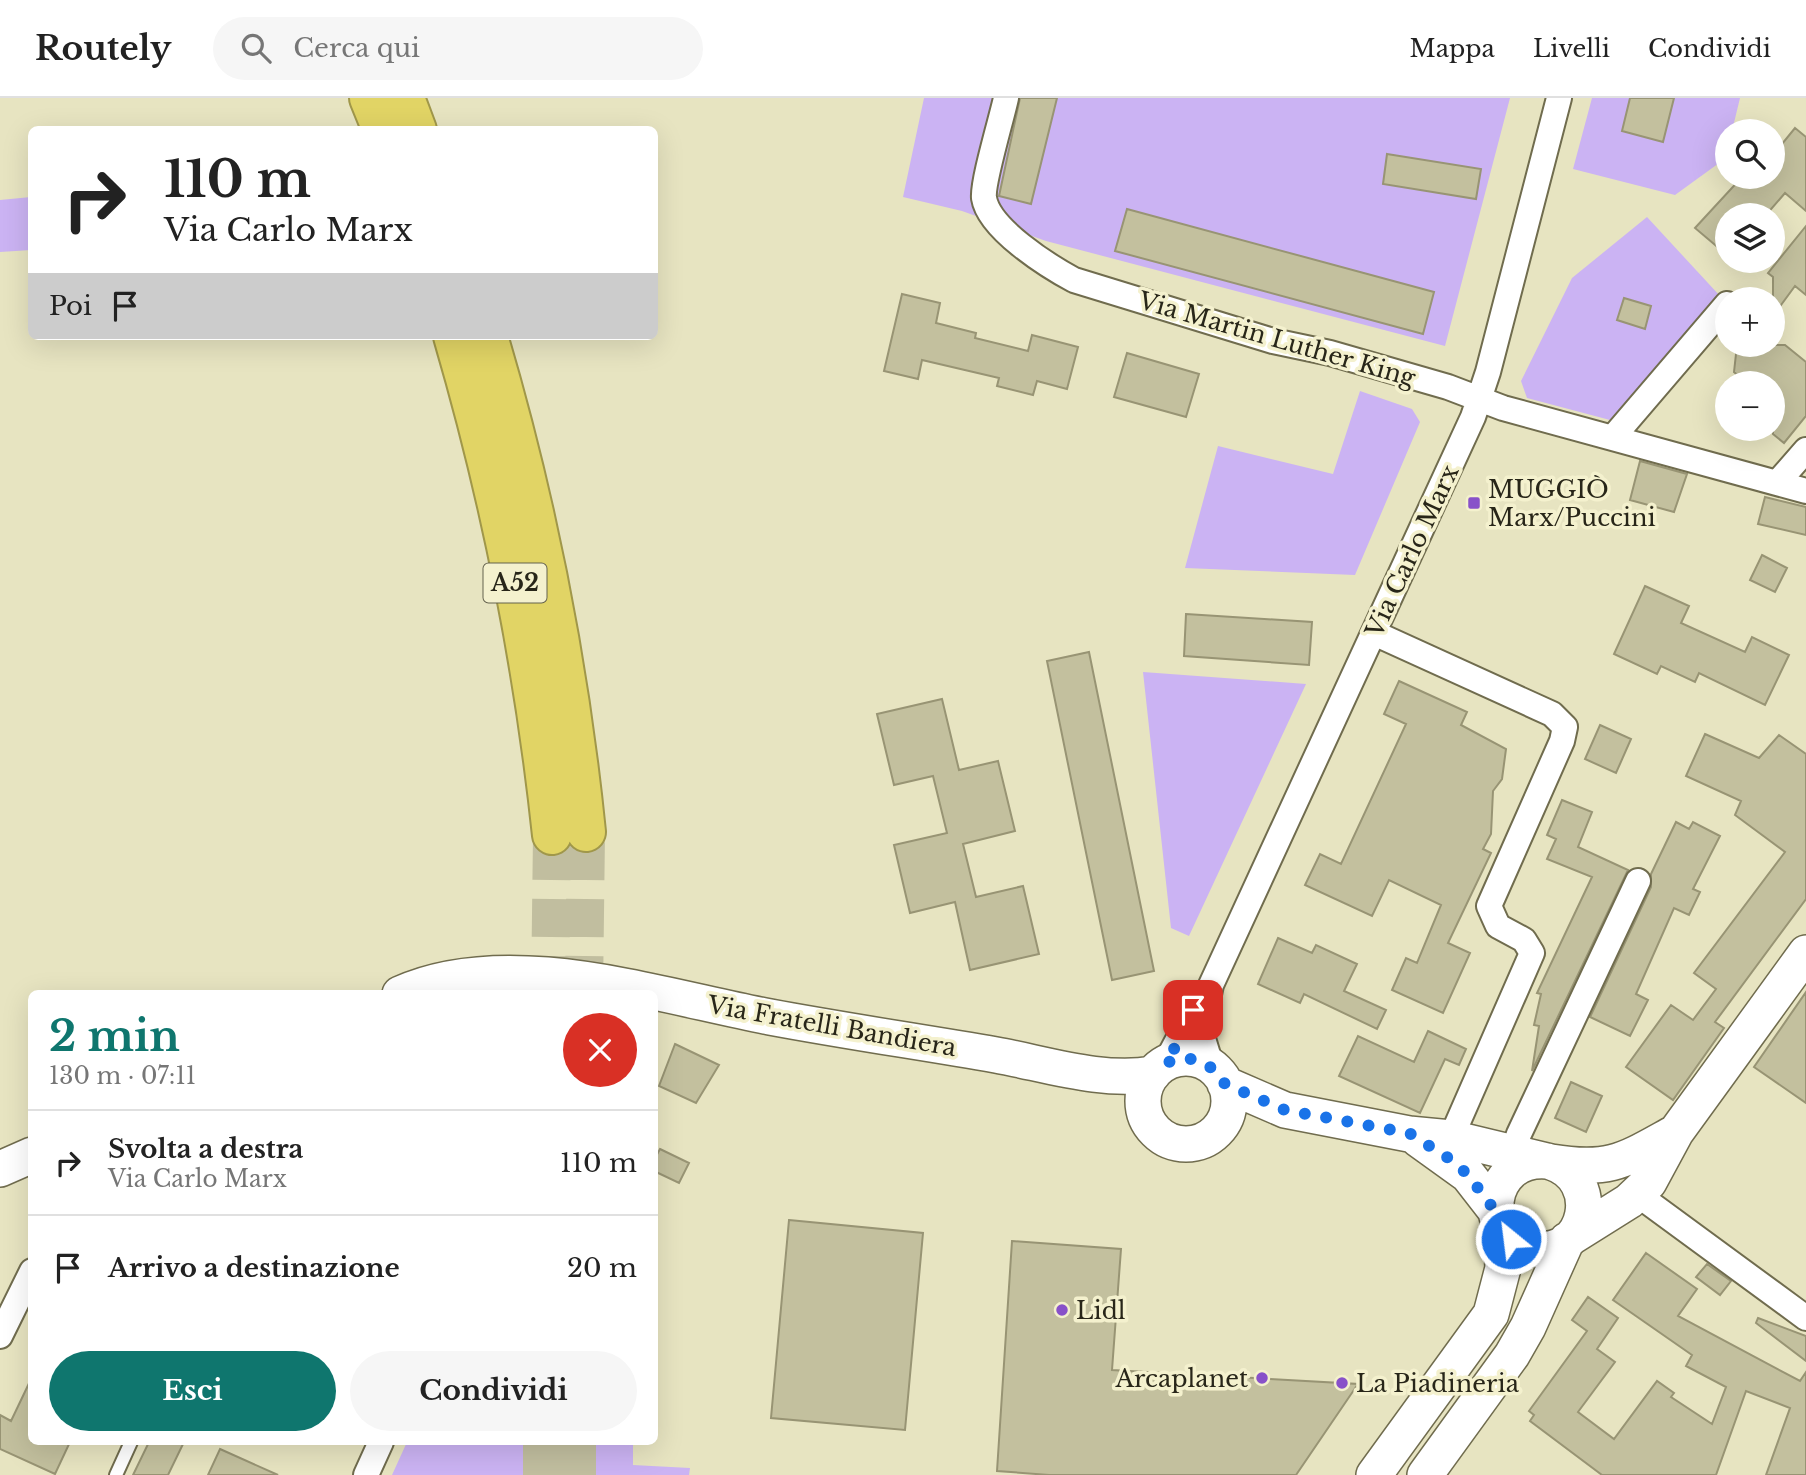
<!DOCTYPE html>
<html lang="it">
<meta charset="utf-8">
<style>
body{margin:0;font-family:"Libre Baskerville",serif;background:#f6f6f6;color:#222;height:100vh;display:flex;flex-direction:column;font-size:26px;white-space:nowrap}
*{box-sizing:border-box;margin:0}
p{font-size:23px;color:#767676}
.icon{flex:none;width:38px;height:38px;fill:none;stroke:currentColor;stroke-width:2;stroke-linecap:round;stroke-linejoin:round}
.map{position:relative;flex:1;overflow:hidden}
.drawer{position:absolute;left:28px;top:892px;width:630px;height:455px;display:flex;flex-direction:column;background:#fff;border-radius:10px;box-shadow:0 7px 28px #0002}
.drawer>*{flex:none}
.guide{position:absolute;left:28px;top:28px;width:630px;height:214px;border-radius:10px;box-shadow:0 7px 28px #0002;background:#fff;color:#222;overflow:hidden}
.fabs{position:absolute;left:1715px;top:21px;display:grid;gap:14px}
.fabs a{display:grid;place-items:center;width:70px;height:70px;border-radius:50%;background:#fff;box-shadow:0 7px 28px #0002;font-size:35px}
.pin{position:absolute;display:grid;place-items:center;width:60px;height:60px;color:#fff;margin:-30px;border-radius:14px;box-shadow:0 4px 10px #0006}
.me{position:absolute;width:77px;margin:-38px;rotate:331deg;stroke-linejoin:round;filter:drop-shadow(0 0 5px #0008)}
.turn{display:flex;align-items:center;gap:24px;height:147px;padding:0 21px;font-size:32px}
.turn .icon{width:91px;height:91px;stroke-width:2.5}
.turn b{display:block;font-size:49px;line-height:60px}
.then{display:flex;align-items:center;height:66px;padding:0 21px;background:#0003;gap:14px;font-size:26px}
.round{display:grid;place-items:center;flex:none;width:74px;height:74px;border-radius:37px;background:#f6f6f6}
.head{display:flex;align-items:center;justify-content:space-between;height:119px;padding:0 21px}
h1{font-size:42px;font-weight:800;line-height:52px;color:#0f766e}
.cta{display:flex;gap:14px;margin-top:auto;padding:14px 21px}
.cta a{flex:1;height:80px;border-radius:42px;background:#0f766e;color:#fff;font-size:28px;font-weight:800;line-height:80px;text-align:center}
.cta a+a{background:#f6f6f6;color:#222}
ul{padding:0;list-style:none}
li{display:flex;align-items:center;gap:21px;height:105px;padding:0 21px;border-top:2px solid #e0e0e0}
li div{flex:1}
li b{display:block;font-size:26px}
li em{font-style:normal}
header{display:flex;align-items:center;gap:42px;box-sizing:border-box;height:98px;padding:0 35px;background:#fff;border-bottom:2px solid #e0e0e0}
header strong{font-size:33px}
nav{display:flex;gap:38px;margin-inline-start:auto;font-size:24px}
.search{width:490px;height:63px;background:#f6f6f6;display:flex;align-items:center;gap:18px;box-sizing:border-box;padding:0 24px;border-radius:38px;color:#767676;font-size:26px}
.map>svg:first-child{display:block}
</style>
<header>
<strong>Routely</strong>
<div class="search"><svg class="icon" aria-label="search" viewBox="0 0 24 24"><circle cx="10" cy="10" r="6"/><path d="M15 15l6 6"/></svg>Cerca qui</div>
<nav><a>Mappa</a><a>Livelli</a><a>Condividi</a></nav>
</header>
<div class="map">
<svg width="1806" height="1377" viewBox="0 0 1806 1377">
<rect width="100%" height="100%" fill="#e7e4c1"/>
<!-- green -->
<path fill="#cbb3f3" d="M 924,0 L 1510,0 L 1445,248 L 1046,143 L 962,113 L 903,99 Z
M 1592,0 L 1740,0 L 1732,33 L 1727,33 L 1726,60 L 1675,97 L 1573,71 Z
M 31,99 L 31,152 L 0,154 L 0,102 Z
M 1647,119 L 1720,198 L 1610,322 L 1527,300 L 1521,283 L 1572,180 Z
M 1360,293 L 1412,311 L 1420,324 L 1355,477 L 1185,470 L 1218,348 L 1333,376 Z
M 1143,574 L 1306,586 L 1189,838 L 1171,830 Z
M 407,1344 L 633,1344 L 633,1367 L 690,1370 L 689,1377 L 392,1377 Z"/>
<!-- building -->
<path fill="#c3c09e" stroke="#989474" stroke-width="2" d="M 1020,0 L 1057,0 L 1031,106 L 999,98 Z
M 1630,0 L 1674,0 L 1663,44 L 1622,33 Z
M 1795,30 L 1806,39 L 1806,113 L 1785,95 L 1766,117 L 1727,117 L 1727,157 L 1695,130 L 1742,79 L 1773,79 L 1773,57 Z
M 1387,56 L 1481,71 L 1476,101 L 1383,86 Z
M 1127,111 L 1434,194 L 1423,236 L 1115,153 Z
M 1806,128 L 1806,197 L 1795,188 L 1773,218 L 1773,179 L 1768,175 Z
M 902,196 L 940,205 L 936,225 L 976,235 L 975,240 L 1028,253 L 1032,237 L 1078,249 L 1067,291 L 1037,283 L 1033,297 L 997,288 L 999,280 L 922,262 L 918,281 L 884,273 Z
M 1624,200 L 1651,208 L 1645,231 L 1617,222 Z
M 1737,247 L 1785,247 L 1806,264 L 1806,318 L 1784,345 L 1773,336 L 1773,285 L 1747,285 L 1734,274 Z
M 1127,255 L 1199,276 L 1186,319 L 1114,299 Z
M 1640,363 L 1687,376 L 1674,414 L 1630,402 Z
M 1765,399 L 1806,409 L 1806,437 L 1758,426 Z
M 1762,457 L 1787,470 L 1775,494 L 1750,482 Z
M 1645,488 L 1689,508 L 1681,525 L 1745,554 L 1752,539 L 1789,557 L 1765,607 L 1699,575 L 1695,584 L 1661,568 L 1657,576 L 1614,556 Z
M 1186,516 L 1312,524 L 1309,567 L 1184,558 Z
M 1089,554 L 1154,873 L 1112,882 L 1047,563 Z
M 1399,583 L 1467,614 L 1461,627 L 1506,651 L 1502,681 L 1493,693 L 1491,736 L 1483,751 L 1491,755 L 1448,845 L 1470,855 L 1443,915 L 1392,892 L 1406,860 L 1417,865 L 1441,807 L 1389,782 L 1372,818 L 1305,787 L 1320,756 L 1341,766 L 1406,626 L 1384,616 Z
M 942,601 L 959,672 L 998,663 L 1015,733 L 963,746 L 976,799 L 1023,788 L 1039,856 L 970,872 L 955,804 L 910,815 L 894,747 L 947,735 L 933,678 L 894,687 L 877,616 Z
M 1600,627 L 1631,641 L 1616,675 L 1585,661 Z
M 1705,636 L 1759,660 L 1779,637 L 1806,656 L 1806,801 L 1715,924 L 1724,930 L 1673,1002 L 1626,969 L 1671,907 L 1693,922 L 1716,891 L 1694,875 L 1785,754 L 1735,717 L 1741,703 L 1686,678 Z
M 1562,702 L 1592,714 L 1578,749 L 1628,772 L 1532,973 L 1539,928 L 1534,927 L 1541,896 L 1537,895 L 1592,779 L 1547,761 L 1556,741 L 1547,737 Z
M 1676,724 L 1689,731 L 1693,724 L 1720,738 L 1693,791 L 1700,794 L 1689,817 L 1674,810 L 1636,896 L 1648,902 L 1630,938 L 1590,919 L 1651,789 L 1651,776 Z
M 1278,840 L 1312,855 L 1316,847 L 1357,866 L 1344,893 L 1386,912 L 1377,931 L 1304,896 L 1300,905 L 1258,886 Z
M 1806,894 L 1806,1005 L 1754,969 Z
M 1428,933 L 1466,951 L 1459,967 L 1445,961 L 1420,1015 L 1339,978 L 1358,938 L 1414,964 Z
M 675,946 L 719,967 L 696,1005 L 659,988 Z
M 1571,984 L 1602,998 L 1586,1034 L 1555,1020 Z
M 660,1051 L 689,1065 L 679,1085 L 654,1073 L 654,1062 Z
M 789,1122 L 923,1135 L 905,1332 L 771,1320 Z
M 1012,1143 L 1121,1151 L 1112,1272 L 1358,1286 L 1296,1377 L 1049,1377 L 997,1373 Z
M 1646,1155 L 1697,1191 L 1678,1218 L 1800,1283 L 1806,1274 L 1806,1377 L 1766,1377 L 1790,1310 L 1746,1293 L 1716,1377 L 1602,1377 L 1530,1323 L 1534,1317 L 1529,1313 L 1587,1233 L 1572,1222 L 1588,1199 L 1618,1220 L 1597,1251 L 1615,1264 L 1578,1314 L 1614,1341 L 1657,1283 L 1674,1295 L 1671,1299 L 1712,1326 L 1726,1289 L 1686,1268 L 1692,1257 L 1613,1202 Z
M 1707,1166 L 1731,1183 L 1720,1197 L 1696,1179 Z
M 1758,1220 L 1806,1238 L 1806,1263 L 1756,1225 Z
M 32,1279 L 32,1344 L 70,1344 L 55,1376 L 0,1351 L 0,1317 L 11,1323 Z
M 149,1344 L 184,1344 L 168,1377 L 133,1377 Z
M 220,1351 L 278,1377 L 208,1377 Z"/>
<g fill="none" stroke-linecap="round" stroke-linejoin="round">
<!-- highway-tunnel -->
<path stroke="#c1be9f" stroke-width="38" stroke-dasharray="38 19" stroke-linecap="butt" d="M 550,896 L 552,737
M 584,896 L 586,734
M 542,1377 L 542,1344
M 577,1377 L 577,1344"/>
<!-- lane casing -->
<g stroke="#706c4e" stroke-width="16">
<path id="lane" d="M 116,1377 L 131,1344"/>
</g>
<!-- street casing -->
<g stroke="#706c4e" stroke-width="28">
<path id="street" d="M 1006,0 C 1002,19 982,85 984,100 C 989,131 1048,168 1074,182 L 1273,243 L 1330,255 L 1448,289 L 1503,310 L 1806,393
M 1614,338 L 1727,206
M 1777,385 L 1806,352
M 1374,535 L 1552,616 L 1565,629 L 1562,643 L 1489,808 L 1498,828 L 1524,842 L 1532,855 L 1451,1040
M 1165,966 L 1198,904
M 1212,970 L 1201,934 L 1211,887 L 1473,319 L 1488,274 L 1559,0
M 1508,1068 L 1519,1036 L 1638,783
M 1637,1096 L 1806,1220
M 0,1238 L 32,1173
M 366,1377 L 381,1344"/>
</g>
<!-- secondary casing -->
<g stroke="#706c4e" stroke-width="38">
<path id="secondary" d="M 400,896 C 508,847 659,898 770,919 C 845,933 921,944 996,957 C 1046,966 1103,985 1153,976
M1143 1003a43 43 0 1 1 86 0a43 43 0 1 1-86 0Z
M 1225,986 L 1285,1012 L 1409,1036 L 1451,1040 L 1551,1064 C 1604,1081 1588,1159 1534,1151 C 1477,1143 1486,1058 1547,1063
M 1418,1041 L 1468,1077 L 1496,1113
M 1551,1064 C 1611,1074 1625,1062 1676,1034
M 0,1071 L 32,1057
M 1570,1140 L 1629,1103 L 1649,1084 L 1676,1034 L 1806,855
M 1374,1377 L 1491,1216 L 1503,1170 L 1501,1129
M 1425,1377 L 1512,1257 L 1528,1229 L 1567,1142"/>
</g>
<!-- highway casing -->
<g stroke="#a0974a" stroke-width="42">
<path id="highway" d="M 369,0 L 382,32
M 405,0 L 417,32
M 453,238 C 501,402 534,568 552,737
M 488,238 C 536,400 569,566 586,734"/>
</g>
<!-- lane -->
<use href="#lane" stroke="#fff" stroke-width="12"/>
<!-- street -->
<use href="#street" stroke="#fff" stroke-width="24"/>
<!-- secondary -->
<use href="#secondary" stroke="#fff" stroke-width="35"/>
<!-- highway -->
<use href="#highway" stroke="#e1d465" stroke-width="38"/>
</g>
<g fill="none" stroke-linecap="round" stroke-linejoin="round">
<!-- route -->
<path stroke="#1a73e8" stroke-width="12" stroke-dasharray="0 21.6" d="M 1193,912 L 1181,940 L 1165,965 L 1179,961 L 1194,961 L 1212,970 L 1225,986 L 1285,1012 L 1409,1035 L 1453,1063 L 1468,1077 L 1496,1114 L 1499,1125 L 1511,1141"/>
</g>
<!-- markers -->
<g fill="#8851c9" stroke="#f4f1ce" stroke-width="2.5">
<rect x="1467" y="398" width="14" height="14" rx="3.5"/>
<circle cx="1062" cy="1212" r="7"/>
<circle cx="1262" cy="1280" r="7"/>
<circle cx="1342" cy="1285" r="7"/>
</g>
<g text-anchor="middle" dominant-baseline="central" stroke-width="7" stroke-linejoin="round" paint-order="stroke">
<!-- shield labels -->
<rect fill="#f4f1ce" stroke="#65634f" stroke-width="2" x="483.5" y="465.5" width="63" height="39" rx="5"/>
<g font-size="23" font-weight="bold" fill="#282619">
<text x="515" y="485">A52</text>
</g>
<!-- street labels -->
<g font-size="24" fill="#282619" stroke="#f4f1ce">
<text transform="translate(1277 241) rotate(16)">Via Martin Luther King</text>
<text transform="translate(1412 453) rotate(-65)">Via Carlo Marx</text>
<text transform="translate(832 928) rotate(10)">Via Fratelli Bandiera</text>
</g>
<!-- poi labels -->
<g font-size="24" fill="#282619" stroke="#f4f1ce" text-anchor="start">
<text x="1488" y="391">MUGGIÒ<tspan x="1488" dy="28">Marx/Puccini</tspan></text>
<text x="1076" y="1212">Lidl</text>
<text x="1248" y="1280" text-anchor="end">Arcaplanet</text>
<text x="1356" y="1285">La Piadineria</text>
</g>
</g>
</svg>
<div class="fabs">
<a><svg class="icon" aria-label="search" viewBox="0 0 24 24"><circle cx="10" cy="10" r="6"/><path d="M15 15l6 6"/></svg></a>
<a><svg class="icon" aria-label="layers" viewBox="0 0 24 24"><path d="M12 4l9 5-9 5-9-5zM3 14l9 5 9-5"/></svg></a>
<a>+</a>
<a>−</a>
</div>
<div class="pin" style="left:1193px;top:912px;background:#d93025"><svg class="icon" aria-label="arrive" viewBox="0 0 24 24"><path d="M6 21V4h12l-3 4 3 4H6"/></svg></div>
<svg class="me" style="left:1511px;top:1141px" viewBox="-20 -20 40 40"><circle r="17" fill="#1a73e8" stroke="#fff" stroke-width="3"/><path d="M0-11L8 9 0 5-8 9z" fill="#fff"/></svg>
<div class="guide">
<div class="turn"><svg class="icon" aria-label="right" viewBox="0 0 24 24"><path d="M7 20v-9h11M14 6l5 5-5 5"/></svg><div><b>110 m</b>Via Carlo Marx</div></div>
<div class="then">Poi<svg class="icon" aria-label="arrive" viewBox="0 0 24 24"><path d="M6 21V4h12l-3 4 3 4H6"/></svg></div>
</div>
<section class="drawer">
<div class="head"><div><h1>2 min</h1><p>130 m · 07:11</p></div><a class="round" style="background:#d93025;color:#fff"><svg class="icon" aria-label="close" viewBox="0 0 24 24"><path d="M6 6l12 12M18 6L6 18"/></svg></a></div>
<ul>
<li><svg class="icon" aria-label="right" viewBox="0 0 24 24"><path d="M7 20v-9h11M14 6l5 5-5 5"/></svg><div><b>Svolta a destra</b><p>Via Carlo Marx</p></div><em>110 m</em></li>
<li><svg class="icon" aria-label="arrive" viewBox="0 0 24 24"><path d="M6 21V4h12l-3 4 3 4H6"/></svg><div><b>Arrivo a destinazione</b></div><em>20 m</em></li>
</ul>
<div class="cta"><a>Esci</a><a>Condividi</a></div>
</section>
</div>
